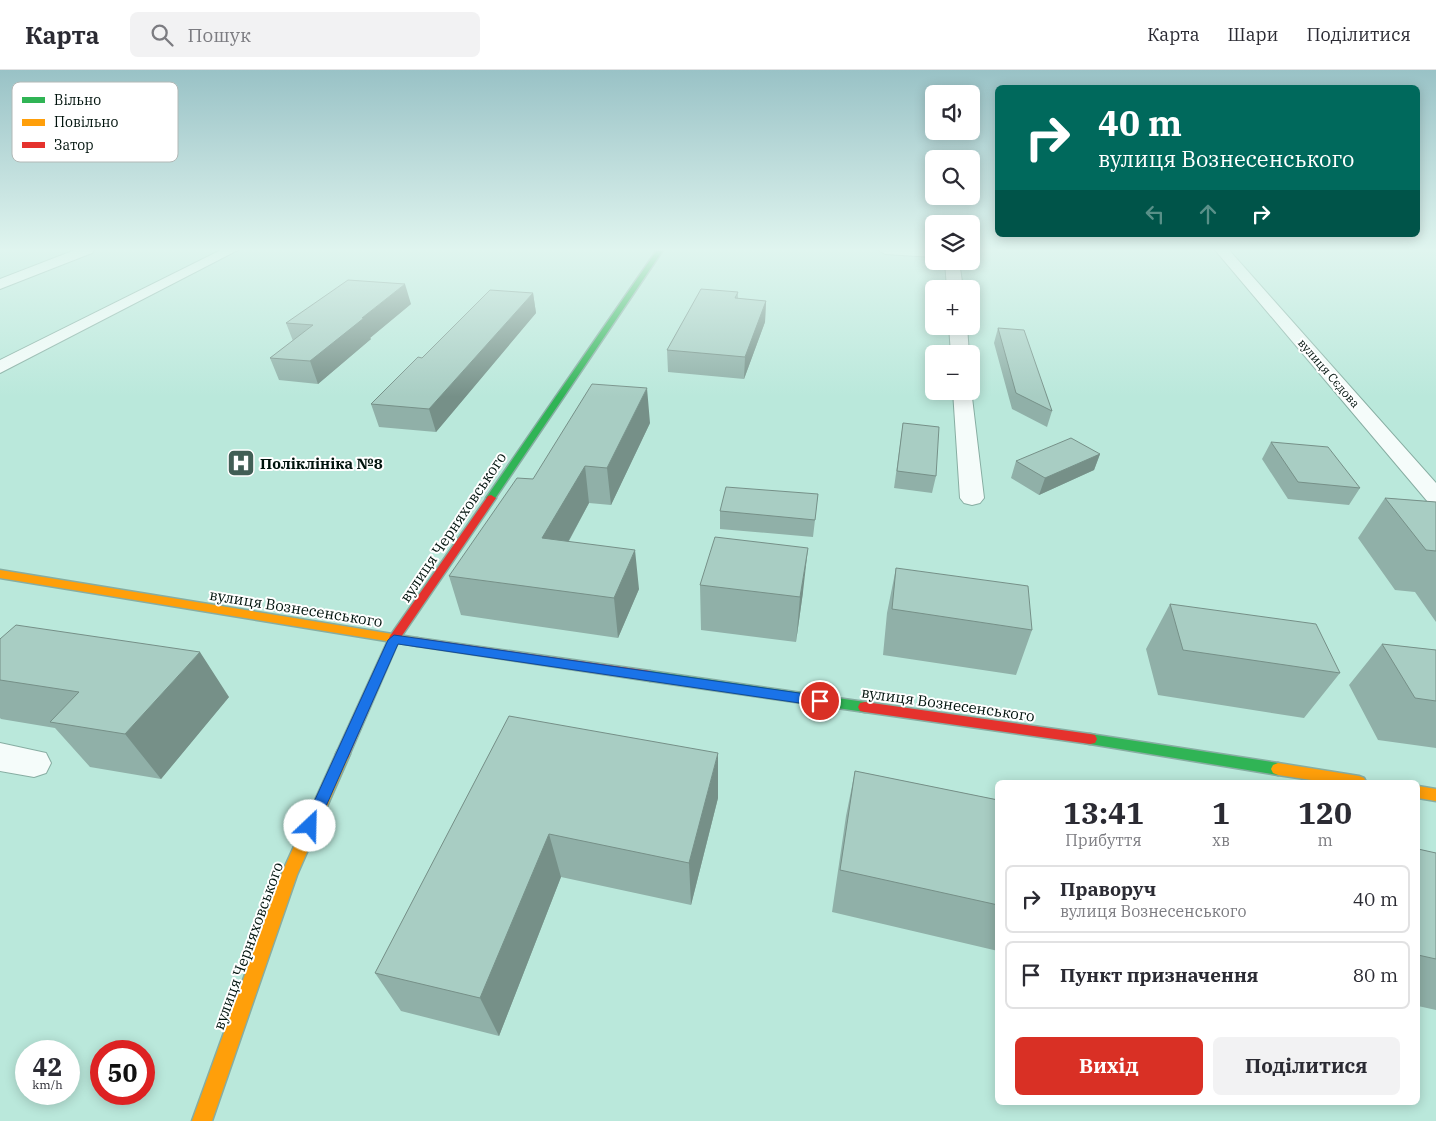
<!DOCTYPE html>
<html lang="uk">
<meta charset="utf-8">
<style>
body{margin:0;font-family:"IBM Plex Serif",serif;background:#f2f2f3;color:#2b2b33;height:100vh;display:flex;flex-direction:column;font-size:19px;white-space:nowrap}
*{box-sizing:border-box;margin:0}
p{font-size:16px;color:#7c7c81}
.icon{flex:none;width:28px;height:28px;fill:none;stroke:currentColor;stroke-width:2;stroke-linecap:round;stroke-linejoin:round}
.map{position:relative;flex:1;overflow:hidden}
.details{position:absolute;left:995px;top:710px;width:425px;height:325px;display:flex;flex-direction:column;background:#fff;border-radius:8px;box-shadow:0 2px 12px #0003}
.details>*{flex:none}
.guide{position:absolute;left:995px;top:15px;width:425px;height:152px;border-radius:8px;box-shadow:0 2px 12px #0003;background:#00695c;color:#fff;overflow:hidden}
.tools{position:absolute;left:925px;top:15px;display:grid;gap:10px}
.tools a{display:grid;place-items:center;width:55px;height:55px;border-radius:8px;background:#fff;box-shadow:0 2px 12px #0003;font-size:25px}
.speed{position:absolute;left:15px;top:970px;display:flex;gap:10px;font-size:25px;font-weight:700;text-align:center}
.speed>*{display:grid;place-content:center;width:65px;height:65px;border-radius:50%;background:#fff;box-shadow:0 2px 12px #0003;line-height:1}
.speed small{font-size:12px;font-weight:400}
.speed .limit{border:8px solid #d22;background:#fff;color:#111}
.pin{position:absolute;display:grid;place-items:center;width:42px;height:42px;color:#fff;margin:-21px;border:2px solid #fff;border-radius:50%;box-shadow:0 1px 5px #0007}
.me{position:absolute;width:55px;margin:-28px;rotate:24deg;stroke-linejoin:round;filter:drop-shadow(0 0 4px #0008)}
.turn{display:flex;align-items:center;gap:18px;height:105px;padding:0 20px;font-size:22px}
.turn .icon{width:65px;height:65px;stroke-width:2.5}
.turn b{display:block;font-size:35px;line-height:42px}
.lanes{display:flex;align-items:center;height:48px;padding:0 20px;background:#0003;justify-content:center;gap:25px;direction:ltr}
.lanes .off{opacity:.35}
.eta{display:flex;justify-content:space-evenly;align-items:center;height:85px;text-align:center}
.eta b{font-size:30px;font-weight:800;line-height:35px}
.action{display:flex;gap:10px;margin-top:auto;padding:10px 20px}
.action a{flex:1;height:58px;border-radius:8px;background:#d93025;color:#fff;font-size:20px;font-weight:800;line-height:58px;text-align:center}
.action a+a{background:#f2f2f3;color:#2b2b33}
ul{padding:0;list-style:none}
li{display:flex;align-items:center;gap:15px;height:68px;margin:0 10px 8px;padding:0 10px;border:2px solid #e1e1e2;border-radius:8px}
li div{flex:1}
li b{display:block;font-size:19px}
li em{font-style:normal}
header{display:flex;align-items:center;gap:30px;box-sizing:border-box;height:70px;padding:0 25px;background:#fff;border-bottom:1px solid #e1e1e2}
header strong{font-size:24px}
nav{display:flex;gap:28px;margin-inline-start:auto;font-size:18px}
.search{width:350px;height:45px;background:#f2f2f3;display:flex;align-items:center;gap:12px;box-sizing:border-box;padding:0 18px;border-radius:8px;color:#7c7c81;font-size:19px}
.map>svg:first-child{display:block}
</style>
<header>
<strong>Карта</strong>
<div class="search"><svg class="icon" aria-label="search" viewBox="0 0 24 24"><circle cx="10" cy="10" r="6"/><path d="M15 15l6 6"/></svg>Пошук</div>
<nav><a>Карта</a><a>Шари</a><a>Поділитися</a></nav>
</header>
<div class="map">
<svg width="1436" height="1051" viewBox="0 0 1436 1051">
<rect width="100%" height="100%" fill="#bae8db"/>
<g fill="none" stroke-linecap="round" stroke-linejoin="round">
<!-- street casing -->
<g stroke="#87ada2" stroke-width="2">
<path id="street" d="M 75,180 L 94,180 L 92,183 L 0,219 L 0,209 Z
M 221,180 L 238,180 L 0,303 L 0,290 Z
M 878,180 L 934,180 L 934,187 L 885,184 Z
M 1215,180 L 1229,180 L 1436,413 L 1436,434 L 1428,432 Z
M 945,191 L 959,191 L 963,219 L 947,219 Z
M 949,256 L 967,256 L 969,284 L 951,284 Z
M 971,319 L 984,428 L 980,433 L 972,435 L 964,433 L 960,428 L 953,321 L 971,321 Z
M 0,673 L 46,683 L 51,693 L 46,703 L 34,707 L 0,701 Z"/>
</g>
<!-- fast casing -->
<g stroke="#87ada2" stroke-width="3">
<path id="fast" d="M 657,180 L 663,180 L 494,430 L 488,430 L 486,428 Z
M 650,601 L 865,632 L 870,633 L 872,637 L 870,641 L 865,642 L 650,611 L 646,609 L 644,606 L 646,603 Z
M 1090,664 L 1278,693 L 1283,695 L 1285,699 L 1283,703 L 1278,705 L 1090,674 L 1085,673 L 1083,669 L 1085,665 Z"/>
</g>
<!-- slow casing -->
<g stroke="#87ada2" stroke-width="3">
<path id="slow" d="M 0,500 L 417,568 L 421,569 L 423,572 L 421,575 L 417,576 L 0,508 Z
M 343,678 L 348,680 L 350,684 L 297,805 L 212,1051 L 192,1051 L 281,805 L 336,684 L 338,680 Z
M 1278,693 L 1359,706 L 1364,708 L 1366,712 L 1325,712 L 1278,705 L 1273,703 L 1271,699 L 1273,695 Z
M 1418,716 L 1436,719 L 1436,731 L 1418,728 Z"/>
</g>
<!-- jam casing -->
<g stroke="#87ada2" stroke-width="3">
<path id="jam" d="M 491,425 L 496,428 L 399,570 L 348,688 L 343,690 L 338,688 L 336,684 L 390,566 L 488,426 Z
M 417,568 L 650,601 L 654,603 L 656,606 L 654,609 L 650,611 L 417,576 L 413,575 L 411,572 L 413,569 Z
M 865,632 L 1090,664 L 1095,665 L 1097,669 L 1095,673 L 1090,674 L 865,642 L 860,641 L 858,637 L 860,633 Z"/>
</g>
<!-- street -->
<use href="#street" fill="#f5fcfa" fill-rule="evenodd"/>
<!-- fast -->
<use href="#fast" fill="#30b455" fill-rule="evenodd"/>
<!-- slow -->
<use href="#slow" fill="#ff9f0a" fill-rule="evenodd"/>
<!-- jam -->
<use href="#jam" fill="#e5322d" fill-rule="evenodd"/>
</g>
<!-- wall -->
<path fill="#90b0a8" d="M 738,222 L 738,229 L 766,231 L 765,252 L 744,309 L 668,302 L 667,280 Z
M 533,223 L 536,243 L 436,362 L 379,357 L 371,334 L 422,288 Z
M 411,234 L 370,268 L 371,269 L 318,314 L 279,310 L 270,288 L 293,271 L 286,253 Z
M 998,258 L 1052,341 L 1047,357 L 1012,339 L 994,273 Z
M 650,353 L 611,435 L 589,433 L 569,471 L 639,519 L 618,568 L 461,545 L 449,506 L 533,409 Z
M 903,353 L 936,406 L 932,423 L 894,418 Z
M 1271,372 L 1360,418 L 1349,435 L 1288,429 L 1262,389 Z
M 1100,384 L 1094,400 L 1039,425 L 1011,408 L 1016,391 Z
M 818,424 L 813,467 L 720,459 L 720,441 Z
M 1385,428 L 1436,432 L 1436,552 L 1415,522 L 1395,520 L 1358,468 Z
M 896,498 L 1032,560 L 1016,605 L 883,585 L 887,543 Z
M 700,515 L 803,522 L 796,572 L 701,560 Z
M 1170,534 L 1340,603 L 1304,648 L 1158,625 L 1146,579 Z
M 0,569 L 229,627 L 161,709 L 90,697 L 55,658 L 1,649 L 0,648 Z
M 1382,574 L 1436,580 L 1436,678 L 1378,670 L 1349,615 Z
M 509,646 L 718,728 L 691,835 L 561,807 L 499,966 L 401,941 L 375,903 Z
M 855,701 L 998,730 L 998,881 L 832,842 L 846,746 Z
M 1418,779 L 1436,783 L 1436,940 L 1418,936 Z"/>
<!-- shaded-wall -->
<path fill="#769088" d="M 405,214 L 411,234 L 370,268 L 371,269 L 318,314 L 310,291 L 362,248 Z
M 533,223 L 536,243 L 436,362 L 429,339 Z
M 766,231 L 765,252 L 744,309 L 745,287 Z
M 647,318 L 650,353 L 611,435 L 607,398 Z
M 1100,384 L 1094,400 L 1039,425 L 1045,408 Z
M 585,396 L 589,433 L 549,507 L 542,468 Z
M 808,478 L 803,522 L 796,572 L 800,527 Z
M 635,480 L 639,519 L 618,568 L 614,528 Z
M 200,582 L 229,627 L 161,709 L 125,664 Z
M 718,683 L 718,728 L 691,835 L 689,793 Z
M 549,764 L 561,807 L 499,966 L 480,928 Z"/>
<!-- building -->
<path fill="#a8cdc3" stroke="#769088" d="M 348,210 L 405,214 L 362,248 L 364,248 L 310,291 L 270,288 L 313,255 L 286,253 Z
M 701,219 L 738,222 L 735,228 L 766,231 L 745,287 L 667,280 Z
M 490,220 L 533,223 L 429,339 L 371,334 L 418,287 L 422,288 Z
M 998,258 L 1024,260 L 1052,341 L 1016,323 Z
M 592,314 L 647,318 L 607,398 L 585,396 L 542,468 L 635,480 L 614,528 L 449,506 L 517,408 L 533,409 Z
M 903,353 L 939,357 L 936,406 L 897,401 Z
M 1071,368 L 1100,384 L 1045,408 L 1016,391 Z
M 1271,372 L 1328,377 L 1360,418 L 1298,412 Z
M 726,417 L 818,424 L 815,450 L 720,441 Z
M 1385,428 L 1436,432 L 1436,481 L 1426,480 Z
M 715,467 L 808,478 L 800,527 L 700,515 Z
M 896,498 L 1028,516 L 1032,560 L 892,539 Z
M 1170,534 L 1316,554 L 1340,603 L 1183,580 Z
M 16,555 L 200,582 L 125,664 L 50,652 L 79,622 L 0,610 L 0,569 Z
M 1382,574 L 1436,580 L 1436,631 L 1415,628 Z
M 509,646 L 718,683 L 689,793 L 549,764 L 480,928 L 375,903 Z
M 855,701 L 998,730 L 998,835 L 840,800 Z
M 1418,779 L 1436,783 L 1436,889 L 1418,885 Z"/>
<!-- sky -->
<linearGradient id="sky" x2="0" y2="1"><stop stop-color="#99c2c6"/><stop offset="0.55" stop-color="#e0f5ef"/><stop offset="1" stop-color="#e0f5ef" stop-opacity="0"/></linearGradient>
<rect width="1436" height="327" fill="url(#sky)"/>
<!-- route -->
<path fill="#1a73e8" stroke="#114b97" d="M 394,565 L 820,626 L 826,631 L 820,636 L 398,574 L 315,761 L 310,763 L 305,761 L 303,756 L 388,570 Z"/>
<!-- icons -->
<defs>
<g id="hospital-square" transform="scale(1.4375)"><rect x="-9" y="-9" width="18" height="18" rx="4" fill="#415e55" stroke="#fff"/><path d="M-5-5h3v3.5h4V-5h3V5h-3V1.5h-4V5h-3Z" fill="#fff"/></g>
</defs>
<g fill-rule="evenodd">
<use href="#hospital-square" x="241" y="393"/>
</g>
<g text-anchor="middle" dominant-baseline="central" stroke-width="4" stroke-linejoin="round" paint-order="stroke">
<!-- far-street labels -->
<g font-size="12" fill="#00130d" stroke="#fff">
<text transform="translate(1329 303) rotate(49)">вулиця Сєдова</text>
</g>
<!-- poi labels -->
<g font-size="15" font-weight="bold" fill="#00130d" stroke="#fff" text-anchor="start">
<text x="260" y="393">Поліклініка №8</text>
</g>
<!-- street labels -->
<g font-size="15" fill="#00130d" stroke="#fff">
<text transform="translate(453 457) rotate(-56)">вулиця Черняховського</text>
<text transform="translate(296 538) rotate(9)">вулиця Вознесенського</text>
<text transform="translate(948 634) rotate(8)">вулиця Вознесенського</text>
<text transform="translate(248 876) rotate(-70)">вулиця Черняховського</text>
</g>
</g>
<!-- legend -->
<rect x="12" y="12" width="166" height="80" rx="8" fill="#fff" stroke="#b2b8b6" stroke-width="1"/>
<rect x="22" y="27" width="23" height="6" fill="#30b455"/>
<rect x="22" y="49" width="23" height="7" fill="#ff9f0a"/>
<rect x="22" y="72" width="23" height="6" fill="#e5322d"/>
<g font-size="14" fill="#00130d">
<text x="54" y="35">Вільно</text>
<text x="54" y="57">Повільно</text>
<text x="54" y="80">Затор</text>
</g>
</svg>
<div class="tools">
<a><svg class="icon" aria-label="sound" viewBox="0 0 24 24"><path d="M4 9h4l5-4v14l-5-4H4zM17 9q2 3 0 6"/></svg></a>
<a><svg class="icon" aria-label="search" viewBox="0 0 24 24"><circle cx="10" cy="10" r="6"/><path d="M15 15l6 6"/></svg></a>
<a><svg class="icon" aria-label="layers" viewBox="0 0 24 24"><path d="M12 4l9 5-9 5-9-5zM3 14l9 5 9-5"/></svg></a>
<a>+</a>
<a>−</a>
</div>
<div class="speed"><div>42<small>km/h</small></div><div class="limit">50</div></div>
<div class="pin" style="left:820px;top:631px;background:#d93025"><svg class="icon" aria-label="arrive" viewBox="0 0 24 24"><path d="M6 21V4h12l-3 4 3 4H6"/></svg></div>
<svg class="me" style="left:310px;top:756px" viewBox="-20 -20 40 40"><circle r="19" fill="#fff"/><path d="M0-13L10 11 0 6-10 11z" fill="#1a73e8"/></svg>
<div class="guide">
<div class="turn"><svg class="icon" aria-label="right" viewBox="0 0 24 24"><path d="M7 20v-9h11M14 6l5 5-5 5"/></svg><div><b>40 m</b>вулиця Вознесенського</div></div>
<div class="lanes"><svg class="icon off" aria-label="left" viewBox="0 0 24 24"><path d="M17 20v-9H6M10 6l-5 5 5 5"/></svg><svg class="icon off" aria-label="ahead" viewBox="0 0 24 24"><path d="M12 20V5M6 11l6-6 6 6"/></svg><svg class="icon" aria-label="right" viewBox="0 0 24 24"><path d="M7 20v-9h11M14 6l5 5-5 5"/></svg></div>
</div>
<section class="details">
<div class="eta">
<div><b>13:41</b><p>Прибуття</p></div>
<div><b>1</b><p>хв</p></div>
<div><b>120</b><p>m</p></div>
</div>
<ul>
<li><svg class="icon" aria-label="right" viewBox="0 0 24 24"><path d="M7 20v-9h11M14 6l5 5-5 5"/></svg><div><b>Праворуч</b><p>вулиця Вознесенського</p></div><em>40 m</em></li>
<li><svg class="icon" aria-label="arrive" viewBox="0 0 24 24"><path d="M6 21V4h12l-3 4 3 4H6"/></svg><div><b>Пункт призначення</b></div><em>80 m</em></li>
</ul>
<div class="action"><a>Вихід</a><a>Поділитися</a></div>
</section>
</div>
